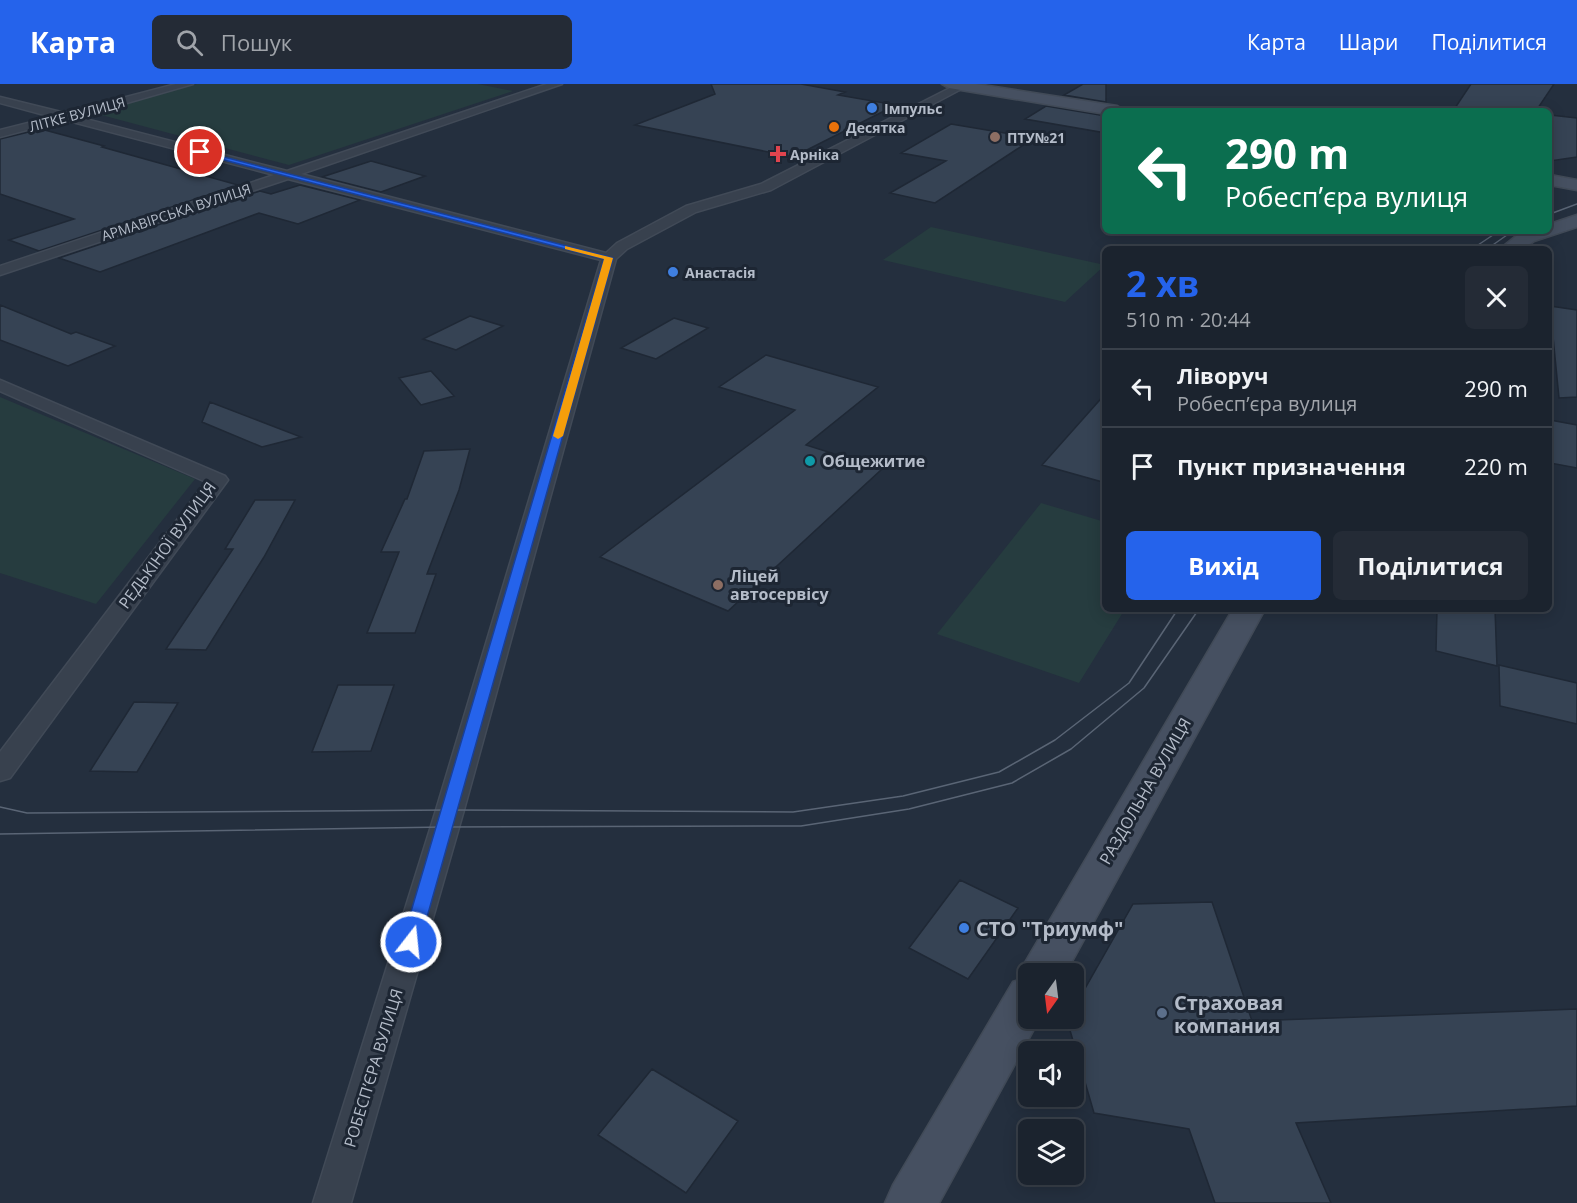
<!DOCTYPE html>
<html lang="uk">
<meta charset="utf-8">
<style>
body{margin:0;font-family:"Open Sans",sans-serif;background:#242b36;color:#f1f3f6;height:100vh;display:flex;flex-direction:column;font-size:22px;white-space:nowrap}
*{box-sizing:border-box;margin:0}
p{font-size:20px;color:#a0a4aa}
.icon{flex:none;width:33px;height:33px;fill:none;stroke:currentColor;stroke-width:2;stroke-linecap:round;stroke-linejoin:round}
.map{position:relative;flex:1;overflow:hidden}
.sheet{position:absolute;left:1102px;top:162px;width:450px;height:366px;display:flex;flex-direction:column;background:#1b232e;border-radius:9px;box-shadow:0 3px 15px #0003,0 0 0 2px #39404a}
.sheet>*{flex:none}
.top-card{position:absolute;left:1102px;top:24px;width:450px;height:126px;border-radius:9px;box-shadow:0 3px 15px #0003,0 0 0 2px #39404a;background:#0b6e4f;color:#fff;overflow:hidden}
.needle{width:39px;rotate:194deg}
.buttons{position:absolute;left:1018px;top:879px;display:grid;gap:12px}
.buttons a{display:grid;place-items:center;width:66px;height:66px;border-radius:9px;background:#1b232e;box-shadow:0 3px 15px #0003,0 0 0 2px #39404a;font-size:30px}
.pin{position:absolute;display:grid;place-items:center;width:51px;height:51px;color:#fff;margin:-26px;border:3px solid #fff;border-radius:50%;box-shadow:0 2px 6px #0007}
.me{position:absolute;width:66px;margin:-33px;rotate:16deg;stroke-linejoin:round;filter:drop-shadow(0 0 4px #0008)}
.turn{display:flex;align-items:center;gap:21px;height:126px;padding:0 24px;font-size:27px}
.turn .icon{width:78px;height:78px;stroke-width:2.5}
.turn b{display:block;font-size:42px;line-height:51px}
.round{display:grid;place-items:center;flex:none;width:63px;height:63px;border-radius:9px;background:#242b36}
.summary{display:flex;align-items:center;justify-content:space-between;height:102px;padding:0 24px}
h1{font-size:36px;font-weight:700;line-height:45px;color:#2563eb}
.cta{display:flex;gap:12px;margin-top:auto;padding:12px 24px}
.cta a{flex:1;height:69px;border-radius:9px;background:#2563eb;color:#fff;font-size:24px;font-weight:700;line-height:69px;text-align:center}
.cta a+a{background:#242b36;color:#f1f3f6}
ul{padding:0;list-style:none}
li{display:flex;align-items:center;gap:18px;height:78px;padding:0 24px;border-top:2px solid #39404a}
li div{flex:1}
li b{display:block;font-size:22px}
li em{font-style:normal}
header{display:flex;align-items:center;gap:36px;box-sizing:border-box;height:84px;padding:0 30px;background:#2563eb;color:#fff}
header strong{font-size:28px}
nav{display:flex;gap:33px;margin-inline-start:auto;font-size:21px}
.search{width:420px;height:54px;background:#242b36;display:flex;align-items:center;gap:15px;box-sizing:border-box;padding:0 21px;border-radius:9px;color:#a0a4aa;font-size:22px}
.map>svg:first-child{display:block}
</style>
<header>
<strong>Карта</strong>
<div class="search"><svg class="icon" aria-label="search" viewBox="0 0 24 24"><circle cx="10" cy="10" r="6"/><path d="M15 15l6 6"/></svg>Пошук</div>
<nav><a>Карта</a><a>Шари</a><a>Поділитися</a></nav>
</header>
<div class="map">
<svg width="1577" height="1119" viewBox="0 0 1577 1119">
<rect width="100%" height="100%" fill="#242f3e"/>
<!-- green -->
<path fill="#263c3f" d="M 197,0 L 478,0 L 513,7 L 289,81 L 90,28 Z
M 931,143 L 1105,181 L 1065,218 L 883,176 Z
M 0,313 L 195,395 L 96,520 L 0,489 Z
M 1041,419 L 1105,438 L 1106,525 L 1125,525 L 1079,599 L 937,550 Z"/>
<!-- building -->
<path fill="#364354" stroke="#1f2835" stroke-width="1.5" d="M 711,0 L 801,0 L 845,8 L 838,11 L 896,21 L 793,73 L 635,41 L 715,10 Z
M 1083,0 L 1106,0 L 1106,18 L 1064,11 Z
M 1471,0 L 1554,0 L 1536,27 L 1453,27 Z
M 1046,22 L 1106,32 L 1106,49 L 1025,35 Z
M 1550,31 L 1577,34 L 1577,73 L 1550,77 Z
M 951,40 L 1034,54 L 935,119 L 890,109 L 946,77 L 901,69 Z
M 41,45 L 104,62 L 102,63 L 238,101 L 39,167 L 9,156 L 74,135 L 0,110 L 0,55 Z
M 371,77 L 425,92 L 381,108 L 322,93 Z
M 300,101 L 360,116 L 298,140 L 259,129 L 100,188 L 59,174 L 260,107 L 271,110 Z
M 0,221 L 71,250 L 76,248 L 115,262 L 68,282 L 0,256 Z
M 1550,222 L 1577,226 L 1577,313 L 1559,314 Z
M 470,232 L 503,242 L 456,266 L 423,255 Z
M 674,234 L 708,244 L 656,275 L 621,264 Z
M 766,271 L 878,303 L 806,361 L 882,385 L 728,527 L 600,473 L 795,326 L 719,303 Z
M 431,287 L 454,312 L 421,321 L 399,294 Z
M 1106,309 L 1106,399 L 1042,381 Z
M 210,318 L 301,353 L 262,363 L 202,338 Z
M 1550,336 L 1577,341 L 1577,384 L 1550,379 Z
M 470,365 L 459,406 L 427,490 L 436,490 L 415,549 L 367,549 L 399,468 L 381,468 L 405,415 L 407,415 L 424,367 Z
M 255,416 L 295,416 L 264,473 L 206,566 L 166,565 L 233,465 L 225,465 Z
M 1437,525 L 1495,525 L 1497,582 L 1436,567 Z
M 1499,581 L 1577,599 L 1577,640 L 1500,622 Z
M 338,601 L 394,601 L 371,667 L 312,668 Z
M 134,618 L 178,619 L 137,688 L 90,687 Z
M 960,796 L 1018,824 L 968,895 L 909,864 Z
M 1212,818 L 1252,937 L 1577,925 L 1577,1022 L 1296,1039 L 1331,1119 L 1215,1119 L 1189,1045 L 1094,1029 L 1067,936 L 1074,934 L 1074,924 L 1133,820 Z
M 652,985 L 738,1037 L 686,1109 L 598,1051 Z"/>
<g fill="none" stroke-linecap="round" stroke-linejoin="round">
<!-- street casing -->
<g stroke="#414a57" stroke-width="3">
<path id="street" d="M 176,0 L 193,0 L 78,33 L 287,87 L 547,0 L 562,0 L 301,90 L 606,169 L 617,159 L 686,122 L 761,100 L 958,0 L 967,2 L 771,106 L 696,128 L 627,165 L 616,175 L 464,726 L 351,1119 L 313,1119 L 436,726 L 601,176 L 288,95 L 0,191 L 0,182 L 274,91 L 65,36 L 0,53 L 0,46 L 52,33 L 0,19 L 0,13 L 65,29 Z
M 0,296 L 225,392 L 228,396 L 10,694 L 0,697 L 0,668 L 206,398 L 0,307 Z"/>
</g>
<!-- secondary casing -->
<g stroke="#414a57" stroke-width="3">
<path id="secondary" d="M 942,0 L 976,0 L 1117,22 L 1125,27 L 1106,27 L 1106,30 L 949,4 Z
M 1550,91 L 1577,96 L 1577,106 L 1550,101 Z
M 1577,131 L 1577,143 L 1534,157 L 1523,165 L 1500,165 L 1520,149 L 1550,147 L 1550,140 Z
M 1233,525 L 1265,525 L 1065,890 L 1029,890 L 1029,934 L 1040,934 L 939,1119 L 885,1119 L 893,1101 L 1013,898 L 1022,895 L 1020,890 L 1026,877 Z"/>
</g>
<!-- street -->
<use href="#street" fill="#38414e" fill-rule="evenodd"/>
<!-- secondary -->
<use href="#secondary" fill="#465061" fill-rule="evenodd"/>
<!-- tram -->
<path stroke="#5a6575" stroke-width="1.5" d="M 1550,130 L 1577,120
M 1472,165 L 1493,151
M 1487,165 L 1507,151 L 1518,147
M 0,723 L 27,729 L 450,726 L 793,728 L 903,712 L 999,688 L 1055,656 L 1129,599 L 1178,525
M 0,750 L 445,743 L 801,742 L 909,725 L 1012,699 L 1071,665 L 1144,604 L 1199,525"/>
</g>
<!-- route -->
<path fill="#2563eb" stroke="#184099" stroke-width="1.5" d="M 197,66 L 613,174 L 420,858 L 417,863 L 411,865 L 404,863 L 402,858 L 604,175 L 197,69 Z"/>
<!-- slow -->
<path fill="#f59e0b" d="M 565,162 L 613,174 L 563,352 L 558,355 L 553,352 L 604,175 L 565,165 Z"/>
<!-- markers -->
<g fill="#3f7fe0" stroke="#1d2633" stroke-width="2">
<circle cx="872" cy="24" r="6"/>
<circle cx="673" cy="188" r="6"/>
<circle cx="964" cy="844" r="6"/>
</g>
<circle fill="#e8710a" stroke="#1d2633" stroke-width="2" cx="834" cy="43" r="6"/>
<g fill="#8d6e63" stroke="#1d2633" stroke-width="2">
<circle cx="995" cy="53" r="6"/>
<circle cx="718" cy="501" r="6"/>
</g>
<path fill="#e0444e" stroke="#1d2633" stroke-width="2" d="M775 61h6v6h6v6h-6v6h-6v-6h-6v-6h6z"/>
<circle fill="#0f9aa8" stroke="#1d2633" stroke-width="2" cx="810" cy="377" r="6"/>
<circle fill="#5c6f8a" stroke="#1d2633" stroke-width="2" cx="1162" cy="929" r="6"/>
<g text-anchor="middle" dominant-baseline="central" stroke-width="6" stroke-linejoin="round" paint-order="stroke">
<!-- far-poi labels -->
<g font-size="14" font-weight="bold" fill="#b4bcc9" stroke="#1d2633" text-anchor="start">
<text x="884" y="24">Імпульс</text>
<text x="846" y="43">Десятка</text>
<text x="1007" y="53">ПТУ№21</text>
<text x="790" y="70">Арніка</text>
<text x="685" y="188">Анастасія</text>
</g>
<!-- far-street labels -->
<g font-size="14" fill="#b4bcc9" stroke="#1d2633">
<text transform="translate(77 30) rotate(-15)">ЛІТКЕ ВУЛИЦЯ</text>
<text transform="translate(176 128) rotate(-18)">АРМАВІРСЬКА ВУЛИЦЯ</text>
</g>
<!-- poi labels -->
<g font-size="16" font-weight="bold" fill="#b4bcc9" stroke="#1d2633" text-anchor="start">
<text x="822" y="377">Общежитие</text>
<text x="730" y="492">Ліцей<tspan x="730" dy="18">автосервісу</tspan></text>
</g>
<!-- street labels -->
<g font-size="16" fill="#b4bcc9" stroke="#1d2633">
<text transform="translate(167 461) rotate(-54)">РЕДЬКІНОЇ ВУЛИЦЯ</text>
<text transform="translate(1145 707) rotate(-60)">РАЗДОЛЬНА ВУЛИЦЯ</text>
<text transform="translate(373 984) rotate(-73)">РОБЕСП’ЄРА ВУЛИЦЯ</text>
</g>
<!-- near-poi labels -->
<g font-size="20" font-weight="bold" fill="#b4bcc9" stroke="#1d2633" text-anchor="start">
<text x="976" y="844">СТО "Триумф"</text>
<text x="1174" y="918">Страховая<tspan x="1174" dy="23">компания</tspan></text>
</g>
</g>
</svg>
<div class="buttons">
<a><svg class="needle" viewBox="-14 -14 28 28"><path d="M0-13l5 13h-10z" fill="#e53935"/><path d="M0 13l5-13h-10z" fill="#a0a4aa"/></svg></a>
<a><svg class="icon" aria-label="sound" viewBox="0 0 24 24"><path d="M4 9h4l5-4v14l-5-4H4zM17 9q2 3 0 6"/></svg></a>
<a><svg class="icon" aria-label="layers" viewBox="0 0 24 24"><path d="M12 4l9 5-9 5-9-5zM3 14l9 5 9-5"/></svg></a>
</div>
<div class="pin" style="left:200px;top:68px;background:#d93025"><svg class="icon" aria-label="arrive" viewBox="0 0 24 24"><path d="M6 21V4h12l-3 4 3 4H6"/></svg></div>
<svg class="me" style="left:411px;top:858px" viewBox="-20 -20 40 40"><circle r="17" fill="#2563eb" stroke="#fff" stroke-width="3"/><path d="M0-11L8 9 0 5-8 9z" fill="#fff"/></svg>
<div class="top-card">
<div class="turn"><svg class="icon" aria-label="left" viewBox="0 0 24 24"><path d="M17 20v-9H6M10 6l-5 5 5 5"/></svg><div><b>290 m</b>Робесп’єра вулиця</div></div>
</div>
<section class="sheet">
<div class="summary"><div><h1>2 хв</h1><p>510 m · 20:44</p></div><a class="round"><svg class="icon" aria-label="close" viewBox="0 0 24 24"><path d="M6 6l12 12M18 6L6 18"/></svg></a></div>
<ul>
<li><svg class="icon" aria-label="left" viewBox="0 0 24 24"><path d="M17 20v-9H6M10 6l-5 5 5 5"/></svg><div><b>Ліворуч</b><p>Робесп’єра вулиця</p></div><em>290 m</em></li>
<li><svg class="icon" aria-label="arrive" viewBox="0 0 24 24"><path d="M6 21V4h12l-3 4 3 4H6"/></svg><div><b>Пункт призначення</b></div><em>220 m</em></li>
</ul>
<div class="cta"><a>Вихід</a><a>Поділитися</a></div>
</section>
</div>
